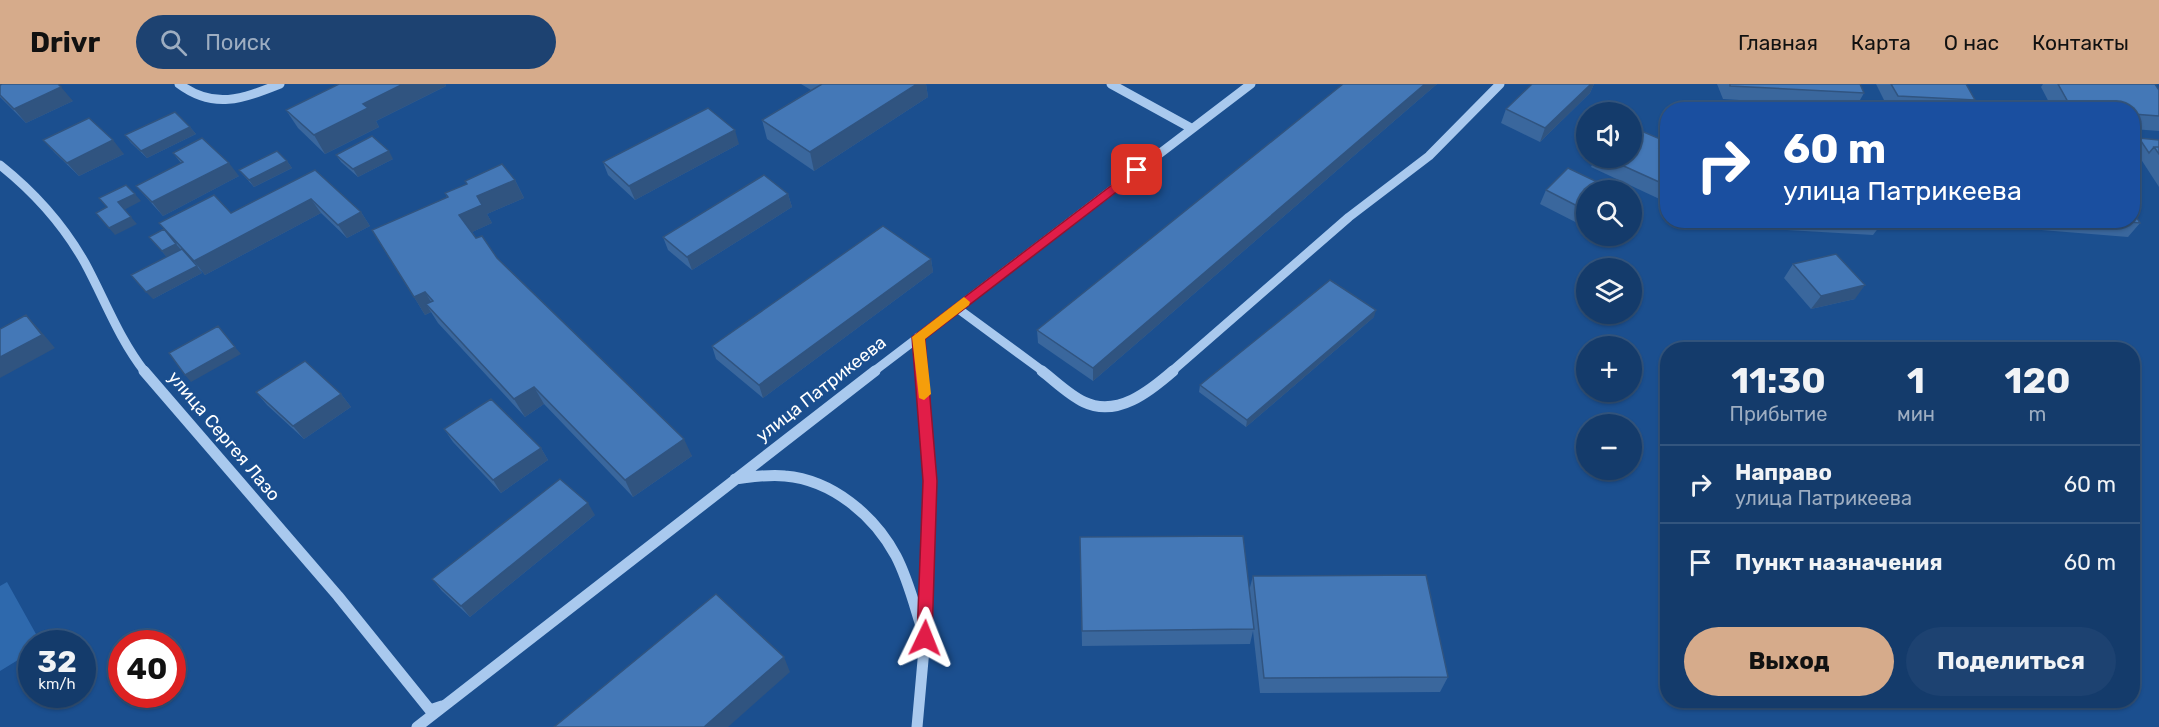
<!DOCTYPE html>
<html lang="ru">
<meta charset="utf-8">
<style>
body{margin:0;font-family:Rubik,sans-serif;background:#1d4271;color:#f1f3f6;height:100vh;display:flex;flex-direction:column;font-size:22px;white-space:nowrap}
*{box-sizing:border-box;margin:0}
p{font-size:20px;color:#9dadc1}
.icon{flex:none;width:33px;height:33px;fill:none;stroke:currentColor;stroke-width:2;stroke-linecap:round;stroke-linejoin:round}
.map{position:relative;flex:1;overflow:hidden}
.panel{position:absolute;left:1660px;top:258px;width:480px;height:366px;display:flex;flex-direction:column;background:#143b6b;border-radius:24px;box-shadow:0 2px 4px #0004,0 0 0 2px #33557e}
.panel>*{flex:none}
.guide{position:absolute;left:1660px;top:18px;width:480px;height:126px;border-radius:24px;box-shadow:0 2px 4px #0004,0 0 0 2px #33557e;background:#1a4fa0;color:#fff;overflow:hidden}
.fabs{position:absolute;left:1576px;top:18px;display:grid;gap:12px}
.fabs a{display:grid;place-items:center;width:66px;height:66px;border-radius:50%;background:#143b6b;box-shadow:0 2px 4px #0004,0 0 0 2px #33557e;font-size:30px}
.speed{position:absolute;left:18px;top:546px;display:flex;gap:12px;font-size:30px;font-weight:700;text-align:center}
.speed>*{display:grid;place-content:center;width:78px;height:78px;border-radius:50%;background:#143b6b;box-shadow:0 2px 4px #0004,0 0 0 2px #33557e;line-height:1}
.speed small{font-size:15px;font-weight:400}
.speed .limit{border:9px solid #d22;background:#fff;color:#111}
.pin{position:absolute;display:grid;place-items:center;width:51px;height:51px;color:#fff;margin:-26px;border-radius:12px;box-shadow:0 3px 9px #0006}
.me{position:absolute;width:66px;margin:-33px;rotate:2deg;stroke-linejoin:round;filter:drop-shadow(0 0 4px #0008)}
.turn{display:flex;align-items:center;gap:21px;height:126px;padding:0 24px;font-size:27px}
.turn .icon{width:78px;height:78px;stroke-width:2.5}
.turn b{display:block;font-size:42px;line-height:51px}
.eta{display:flex;justify-content:space-evenly;align-items:center;height:102px;text-align:center}
.eta b{font-size:36px;font-weight:700;line-height:42px}
.action{display:flex;gap:12px;margin-top:auto;padding:12px 24px}
.action a{flex:1;height:69px;border-radius:36px;background:#d6ab8b;color:#111;font-size:24px;font-weight:700;line-height:69px;text-align:center}
.action a+a{background:#1d4271;color:#f1f3f6}
ul{padding:0;list-style:none}
li{display:flex;align-items:center;gap:18px;height:78px;padding:0 24px;border-top:2px solid #33557e}
li div{flex:1}
li b{display:block;font-size:22px}
li em{font-style:normal}
header{display:flex;align-items:center;gap:36px;box-sizing:border-box;height:84px;padding:0 30px;background:#d6ab8b;color:#111}
header strong{font-size:28px}
nav{display:flex;gap:33px;margin-inline-start:auto;font-size:21px}
.search{width:420px;height:54px;background:#1d4271;display:flex;align-items:center;gap:15px;box-sizing:border-box;padding:0 21px;border-radius:33px;color:#9dadc1;font-size:22px}
.map>svg:first-child{display:block}
</style>
<header>
<strong>Drivr</strong>
<div class="search"><svg class="icon" aria-label="search" viewBox="0 0 24 24"><circle cx="10" cy="10" r="6"/><path d="M15 15l6 6"/></svg>Поиск</div>
<nav><a>Главная</a><a>Карта</a><a>О нас</a><a>Контакты</a></nav>
</header>
<div class="map">
<svg width="2159" height="643" viewBox="0 0 2159 643">
<rect width="100%" height="100%" fill="#1b4f8f"/>
<!-- green -->
<path fill="#2e69ad" d="M 7,498 L 41,559 L 32,560 L 31,568 L 0,587 L 0,502 Z"/>
<g fill="none" stroke-linecap="round" stroke-linejoin="round">
<!-- minor-far1 -->
<path stroke="#a9c9ee" stroke-width="9" d="M 179,0 C 214,26 242,15 280,0
M 1111,0 L 1191,44
M 0,81 C 34,108 63,140 85,179 C 105,216 119,255 145,288
M 957,224 L 1044,288
M 918,253 L 921,288
M 873,288 L 1251,0
M 1171,288 L 1349,133 L 1429,72 L 1500,0"/>
<!-- minor -->
<path stroke="#a9c9ee" stroke-width="11" d="M 144,287 L 338,512 L 430,626 L 442,622
M 1042,287 C 1055,297 1069,311 1084,318 C 1117,334 1150,307 1173,287
M 735,395 C 752,393 768,390 785,392 C 832,396 874,431 896,472 C 908,495 914,520 922,545
M 417,643 L 875,287
M 917,643 L 925,554 L 930,397 L 921,287"/>
</g>
<!-- wall -->
<path fill="#3a679d" d="M 339,0 L 445,0 L 446,2 L 376,37 L 379,43 L 325,70 L 298,44 L 286,26 Z
M 801,0 L 926,0 L 928,13 L 814,87 L 767,55 L 762,36 L 811,6 Z
M 1343,0 L 1437,0 L 1093,297 L 1038,259 L 1037,246 Z
M 1532,0 L 1594,0 L 1590,9 L 1540,58 L 1501,39 L 1506,25 Z
M 1717,0 L 1860,0 L 1864,9 L 1856,23 L 1723,15 Z
M 1876,0 L 1966,0 L 1975,16 L 1968,26 L 1889,26 Z
M 2043,0 L 2155,0 L 2159,6 L 2159,47 L 2133,45 L 2133,26 L 2053,26 L 2041,3 Z
M 0,1 L 73,17 L 26,39 L 0,13 Z
M 190,43 L 196,50 L 147,74 L 131,59 L 125,51 Z
M 2139,54 L 2159,56 L 2159,103 L 2133,63 L 2133,61 Z
M 43,56 L 124,70 L 79,92 L 55,69 Z
M 739,60 L 635,116 L 608,91 L 603,78 Z
M 1661,65 L 1668,68 L 1668,119 L 1591,83 L 1595,74 L 1632,74 Z
M 173,69 L 239,92 L 163,132 L 136,102 L 181,79 Z
M 336,71 L 393,75 L 358,93 L 341,78 Z
M 287,77 L 292,84 L 254,103 L 245,93 L 239,86 Z
M 315,86 L 361,128 L 370,142 L 347,154 L 321,129 L 205,191 L 199,184 L 202,189 L 153,215 L 167,173 L 149,153 L 231,129 Z
M 515,96 L 524,114 L 487,130 L 492,139 L 472,148 L 476,154 L 497,174 L 692,372 L 633,413 L 544,320 L 525,333 L 438,239 L 431,228 L 425,231 L 414,213 L 447,114 L 445,109 L 467,100 L 465,97 Z
M 1546,106 L 1587,106 L 1587,144 L 1540,120 Z
M 788,110 L 792,123 L 692,186 L 668,166 L 663,153 Z
M 1735,136 L 1883,136 L 1883,138 L 1873,151 L 1737,143 Z
M 1896,136 L 1973,136 L 1969,142 Z
M 2013,136 L 2133,136 L 2140,139 L 2128,153 L 2016,144 Z
M 931,175 L 933,188 L 763,314 L 716,275 L 712,262 Z
M 1793,180 L 1855,215 L 1811,225 L 1784,194 Z
M 1374,233 L 1246,343 L 1199,308 L 1200,301 Z
M 256,308 L 341,310 L 351,323 L 304,355 L 267,321 Z
M 444,345 L 541,364 L 548,376 L 501,409 L 453,358 Z
M 595,431 L 470,533 L 442,507 L 432,495 Z
M 1080,453 L 1249,507 L 1253,492 L 1448,593 L 1440,608 L 1260,609 L 1253,547 L 1250,560 L 1082,562 Z"/>
<!-- shaded-wall -->
<path fill="#305480" d="M 403,0 L 445,0 L 446,2 L 376,37 L 379,43 L 325,70 L 314,51 L 363,20 Z
M 917,0 L 926,0 L 928,13 L 814,87 L 810,68 Z
M 1425,0 L 1437,0 L 1093,297 L 1093,284 Z
M 1591,0 L 1594,0 L 1590,9 L 1540,58 L 1545,44 Z
M 61,3 L 73,17 L 26,39 L 14,25 Z
M 190,43 L 196,50 L 147,74 L 141,67 Z
M 735,46 L 739,60 L 635,116 L 629,102 Z
M 113,56 L 124,70 L 79,92 L 67,79 Z
M 389,67 L 393,75 L 358,93 L 353,85 Z
M 287,77 L 292,84 L 254,103 L 249,96 Z
M 229,79 L 239,92 L 163,132 L 152,118 Z
M 515,96 L 524,114 L 487,130 L 492,139 L 470,149 L 459,131 L 477,112 Z
M 135,110 L 141,117 L 124,126 L 118,118 Z
M 788,110 L 792,123 L 692,186 L 687,173 Z
M 311,115 L 321,129 L 205,191 L 194,177 Z
M 361,128 L 370,142 L 347,154 L 338,141 Z
M 131,133 L 137,140 L 115,151 L 109,144 Z
M 176,160 L 182,167 L 168,175 L 162,167 Z
M 931,175 L 933,188 L 763,314 L 759,301 Z
M 197,182 L 202,189 L 153,215 L 146,208 Z
M 1865,201 L 1855,215 L 1811,225 L 1821,212 Z
M 425,208 L 436,226 L 426,220 L 431,228 L 425,231 L 414,213 Z
M 1376,226 L 1374,233 L 1246,343 L 1247,336 Z
M 26,231 L 39,245 L 55,264 L 0,294 L 0,273 Z
M 235,263 L 241,270 L 191,298 L 185,291 Z
M 534,303 L 544,320 L 525,333 L 514,315 Z
M 341,310 L 351,323 L 304,355 L 293,342 Z
M 684,355 L 692,372 L 633,413 L 625,396 Z
M 541,364 L 548,376 L 501,409 L 493,396 Z
M 588,419 L 595,431 L 470,533 L 461,522 Z
M 784,573 L 790,588 L 728,643 L 704,643 Z"/>
<!-- building -->
<path fill="#4478b7" stroke="#305480" stroke-width="1.5" d="M 2,0 L 58,0 L 61,3 L 14,25 L 0,11 L 0,1 Z
M 339,0 L 403,0 L 363,20 L 368,24 L 314,51 L 286,26 Z
M 822,0 L 917,0 L 810,68 L 762,36 Z
M 1343,0 L 1425,0 L 1093,284 L 1037,246 Z
M 1532,0 L 1591,0 L 1545,44 L 1506,25 Z
M 1730,0 L 1860,0 L 1864,9 L 1730,2 Z
M 1891,0 L 1966,0 L 1975,16 L 1898,12 Z
M 2058,0 L 2155,0 L 2159,6 L 2159,32 L 2133,30 L 2133,26 L 2072,25 Z
M 708,24 L 735,46 L 629,102 L 603,78 Z
M 175,28 L 190,43 L 141,67 L 125,51 Z
M 89,34 L 113,56 L 67,79 L 43,56 Z
M 1639,46 L 1665,57 L 1659,64 L 1668,68 L 1668,102 L 1606,74 L 1632,74 L 1632,52 Z
M 372,52 L 389,67 L 353,85 L 336,71 Z
M 202,54 L 229,79 L 152,118 L 136,102 L 183,78 L 173,69 Z
M 2139,54 L 2159,56 L 2159,63 L 2154,63 L 2149,69 Z
M 2154,63 L 2159,63 L 2159,70 Z
M 277,67 L 287,77 L 249,96 L 239,86 Z
M 502,80 L 515,96 L 477,112 L 482,121 L 459,131 L 476,154 L 482,152 L 497,174 L 684,355 L 625,396 L 534,303 L 514,315 L 426,220 L 433,217 L 425,208 L 414,213 L 372,146 L 448,113 L 445,109 L 467,100 L 465,97 Z
M 1568,84 L 1614,106 L 1587,106 L 1587,127 L 1546,106 Z
M 315,86 L 361,128 L 338,141 L 311,115 L 194,177 L 159,139 L 214,111 L 231,129 Z
M 764,91 L 788,110 L 687,173 L 663,153 Z
M 126,101 L 135,110 L 118,118 L 131,133 L 109,144 L 96,129 L 107,123 L 99,114 Z
M 2133,127 L 2140,139 L 2105,136 L 2133,136 Z
M 1863,136 L 1883,136 L 1883,138 Z
M 883,142 L 931,175 L 759,301 L 712,262 Z
M 164,145 L 176,160 L 162,167 L 149,153 Z
M 182,165 L 197,182 L 146,208 L 131,191 Z
M 1836,170 L 1865,201 L 1821,212 L 1793,180 Z
M 1330,196 L 1376,226 L 1247,336 L 1200,301 Z
M 26,231 L 42,251 L 0,273 L 0,245 Z
M 218,242 L 235,263 L 185,291 L 169,269 Z
M 305,277 L 341,310 L 293,342 L 256,308 Z
M 491,315 L 541,364 L 493,396 L 444,345 Z
M 560,395 L 588,419 L 461,522 L 432,495 Z
M 1243,452 L 1254,545 L 1082,547 L 1080,453 Z
M 1426,491 L 1448,593 L 1264,594 L 1253,492 Z
M 716,510 L 784,573 L 704,643 L 554,643 Z"/>
<!-- route -->
<path fill="#e11d48" stroke="#92132f" stroke-width="1.5" d="M 1137,82 L 1141,83 L 1141,89 L 925,255 L 937,397 L 932,554 L 930,559 L 925,561 L 919,559 L 917,554 L 923,397 L 912,253 Z"/>
<!-- slow -->
<path fill="#f59e0b" d="M 964,213 L 970,218 L 969,221 L 925,255 L 931,310 L 924,316 L 919,314 L 912,253 Z"/>
<g text-anchor="middle" dominant-baseline="central" stroke-width="5" stroke-linejoin="round" paint-order="stroke">
<!-- street labels -->
<g font-size="18" fill="#fff" stroke="#1b4f8f">
<text transform="translate(821 305) rotate(-38)">улица Патрикеева</text>
<text transform="translate(224 352) rotate(50)">улица Сергея Лазо</text>
</g>
</g>
</svg>
<div class="fabs">
<a><svg class="icon" aria-label="sound" viewBox="0 0 24 24"><path d="M4 9h4l5-4v14l-5-4H4zM17 9q2 3 0 6"/></svg></a>
<a><svg class="icon" aria-label="search" viewBox="0 0 24 24"><circle cx="10" cy="10" r="6"/><path d="M15 15l6 6"/></svg></a>
<a><svg class="icon" aria-label="layers" viewBox="0 0 24 24"><path d="M12 4l9 5-9 5-9-5zM3 14l9 5 9-5"/></svg></a>
<a>+</a>
<a>−</a>
</div>
<div class="speed"><div>32<small>km/h</small></div><div class="limit">40</div></div>
<div class="pin" style="left:1137px;top:86px;background:#d93025"><svg class="icon" aria-label="arrive" viewBox="0 0 24 24"><path d="M6 21V4h12l-3 4 3 4H6"/></svg></div>
<svg class="me" style="left:925px;top:554px" viewBox="-20 -20 40 40"><path d="M0-17L14 15 0 8-14 15z" fill="#e11d48" stroke="#fff" stroke-width="4"/></svg>
<div class="guide">
<div class="turn"><svg class="icon" aria-label="right" viewBox="0 0 24 24"><path d="M7 20v-9h11M14 6l5 5-5 5"/></svg><div><b>60 m</b>улица Патрикеева</div></div>
</div>
<section class="panel">
<div class="eta">
<div><b>11:30</b><p>Прибытие</p></div>
<div><b>1</b><p>мин</p></div>
<div><b>120</b><p>m</p></div>
</div>
<ul>
<li><svg class="icon" aria-label="right" viewBox="0 0 24 24"><path d="M7 20v-9h11M14 6l5 5-5 5"/></svg><div><b>Направо</b><p>улица Патрикеева</p></div><em>60 m</em></li>
<li><svg class="icon" aria-label="arrive" viewBox="0 0 24 24"><path d="M6 21V4h12l-3 4 3 4H6"/></svg><div><b>Пункт назначения</b></div><em>60 m</em></li>
</ul>
<div class="action"><a>Выход</a><a>Поделиться</a></div>
</section>
</div>
